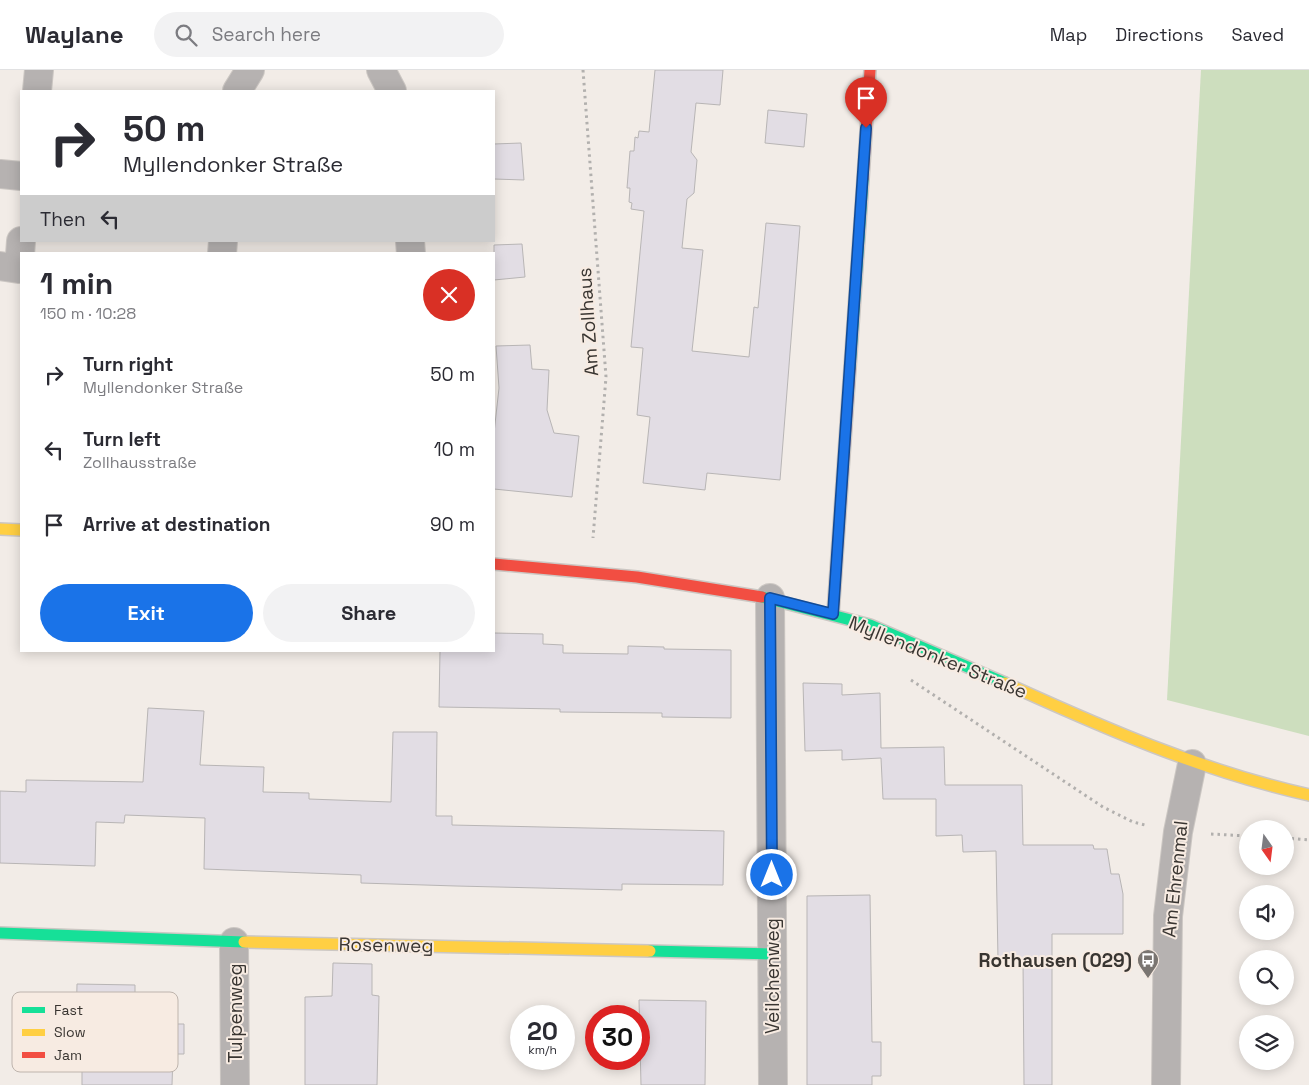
<!DOCTYPE html>
<meta charset="utf-8">
<style>
body{margin:0;font-family:"Space Grotesk",sans-serif;background:#f2f2f3;color:#2b2b33;height:100vh;display:flex;flex-direction:column;font-size:19px;white-space:nowrap}
*{box-sizing:border-box;margin:0}
p{font-size:16px;color:#7c7c81}
.icon{flex:none;width:28px;height:28px;fill:none;stroke:currentColor;stroke-width:2;stroke-linecap:round;stroke-linejoin:round}
.map{position:relative;flex:1;overflow:hidden}
.drawer{position:absolute;left:20px;top:182px;width:475px;height:400px;display:flex;flex-direction:column;background:#fff;border-radius:0px;box-shadow:0 2px 12px #0003}
.drawer>*{flex:none}
.top-card{position:absolute;left:20px;top:20px;width:475px;height:152px;border-radius:0px;box-shadow:0 2px 12px #0003;background:#fff;color:#2b2b33;overflow:hidden}
.needle{width:32px;rotate:166deg}
.tools{position:absolute;left:1239px;top:750px;display:grid;gap:10px}
.tools a{display:grid;place-items:center;width:55px;height:55px;border-radius:50%;background:#fff;box-shadow:0 2px 12px #0003;font-size:25px}
.speed{position:absolute;left:510px;top:935px;display:flex;gap:10px;font-size:25px;font-weight:700;text-align:center}
.speed>*{display:grid;place-content:center;width:65px;height:65px;border-radius:50%;background:#fff;box-shadow:0 2px 12px #0003;line-height:1}
.speed small{font-size:12px;font-weight:400}
.speed .limit{border:8px solid #d22;background:#fff;color:#111}
.pin{position:absolute;display:grid;place-items:center;width:42px;height:42px;color:#fff;margin:-51px -21px;border-radius:50% 50% 50% 0;rotate:-45deg;box-shadow:0 0 5px #0007}
.pin .icon{rotate:45deg}
.me{position:absolute;width:55px;margin:-28px;rotate:0deg;stroke-linejoin:round;filter:drop-shadow(0 0 4px #0008)}
.turn{display:flex;align-items:center;gap:18px;height:105px;padding:0 20px;font-size:22px}
.turn .icon{width:65px;height:65px;stroke-width:2.5}
.turn b{display:block;font-size:35px;line-height:42px}
.then{display:flex;align-items:center;height:48px;padding:0 20px;background:#0003;gap:10px;font-size:19px}
.round{display:grid;place-items:center;flex:none;width:52px;height:52px;border-radius:26px;background:#f2f2f3}
.head{display:flex;align-items:center;justify-content:space-between;height:85px;padding:0 20px}
h1{font-size:30px;font-weight:600;line-height:38px}
.button{display:flex;gap:10px;margin-top:auto;padding:10px 20px}
.button a{flex:1;height:58px;border-radius:30px;background:#1a73e8;color:#fff;font-size:20px;font-weight:600;line-height:58px;text-align:center}
.button a+a{background:#f2f2f3;color:#2b2b33}
ul{padding:0;list-style:none}
li{display:flex;align-items:center;gap:15px;height:75px;padding:0 20px}
li div{flex:1}
li b{display:block;font-size:19px}
li em{font-style:normal}
header{display:flex;align-items:center;gap:30px;box-sizing:border-box;height:70px;padding:0 25px;background:#fff;border-bottom:1px solid #e1e1e2}
header strong{font-size:24px}
nav{display:flex;gap:28px;margin-inline-start:auto;font-size:18px}
.search{width:350px;height:45px;background:#f2f2f3;display:flex;align-items:center;gap:12px;box-sizing:border-box;padding:0 18px;border-radius:28px;color:#7c7c81;font-size:19px}
.map>svg:first-child{display:block}
</style>
<header>
<strong>Waylane</strong>
<div class="search"><svg class="icon" aria-label="search" viewBox="0 0 24 24"><circle cx="10" cy="10" r="6"/><path d="M15 15l6 6"/></svg>Search here</div>
<nav><a>Map</a><a>Directions</a><a>Saved</a></nav>
</header>
<div class="map">
<svg width="1309" height="1015" viewBox="0 0 1309 1015">
<rect width="100%" height="100%" fill="#f2ece7"/>
<!-- green -->
<path fill="#cddebe" d="M 1201,0 L 1309,0 L 1309,666 L 1167,630 Z"/>
<!-- building -->
<path fill="#e2dde4" stroke="#b8b5b5" d="M 655,0 L 723,0 L 720,35 L 696,33 L 691,82 L 697,90 L 694,123 L 687,129 L 682,178 L 703,180 L 692,281 L 749,287 L 754,237 L 758,238 L 766,153 L 800,156 L 780,410 L 707,403 L 705,420 L 643,413 L 650,347 L 637,345 L 643,278 L 631,277 L 644,141 L 631,139 L 632,133 L 629,132 L 630,118 L 627,118 L 630,81 L 634,81 L 635,67 L 638,68 L 639,61 L 649,62 Z
M 768,40 L 807,44 L 804,77 L 765,73 Z
M 521,73 L 524,110 L 494,109 L 494,74 Z
M 522,174 L 525,207 L 494,210 L 494,175 Z
M 530,275 L 532,299 L 549,300 L 547,340 L 554,363 L 579,366 L 572,427 L 494,419 L 494,363 L 499,318 L 496,276 Z
M 494,563 L 543,564 L 543,574 L 563,575 L 563,583 L 628,584 L 628,576 L 664,577 L 664,579 L 731,580 L 731,648 L 662,647 L 662,643 L 560,642 L 560,639 L 439,637 L 440,581 L 494,581 Z
M 803,613 L 842,614 L 842,625 L 880,623 L 881,678 L 944,677 L 945,715 L 1022,715 L 1023,775 L 1093,775 L 1094,779 L 1107,779 L 1111,804 L 1119,804 L 1123,824 L 1123,864 L 1052,864 L 1052,1015 L 1024,1015 L 1023,890 L 998,889 L 996,781 L 963,782 L 962,765 L 936,766 L 936,729 L 883,729 L 881,688 L 842,690 L 842,680 L 805,681 Z
M 148,638 L 204,641 L 200,695 L 264,697 L 263,722 L 309,723 L 309,729 L 391,732 L 393,662 L 437,662 L 436,746 L 452,746 L 452,755 L 724,761 L 723,815 L 622,814 L 622,820 L 456,816 L 361,813 L 361,805 L 204,799 L 205,748 L 125,745 L 124,753 L 96,752 L 95,796 L 0,793 L 0,721 L 26,722 L 26,710 L 143,712 Z
M 870,825 L 872,972 L 881,972 L 881,1006 L 872,1006 L 872,1015 L 807,1015 L 807,826 Z
M 333,893 L 372,894 L 372,925 L 379,926 L 377,1015 L 305,1015 L 305,927 L 332,926 Z
M 77,914 L 135,915 L 135,954 L 184,954 L 184,984 L 173,984 L 172,1015 L 82,1015 L 82,961 L 76,960 Z
M 639,930 L 706,931 L 705,1015 L 641,1015 Z"/>
<g fill="none" stroke-linecap="round" stroke-linejoin="round">
<!-- street casing -->
<g stroke="#ccc7c3" stroke-width="30">
<path id="street" d="M 381,0 L 392,21
M 37,21 L 39,0
M 237,21 L 250,0
M 0,104 L 21,106
M 410,171 L 411,184
M 222,184 L 223,171
M 0,196 L 19,199 L 21,171
M 770,528 L 773,1015
M 234,872 L 235,1015
M 1166,1015 L 1168,846 L 1178,762 L 1192,694"/>
</g>
<!-- fast casing -->
<g stroke="#ccc7c3" stroke-width="14">
<path id="fast" d="M 850,298 L 863,109
M 762,527 L 870,555 L 1005,613
M 0,863 L 244,872
M 650,881 L 773,884"/>
</g>
<!-- slow casing -->
<g stroke="#ccc7c3" stroke-width="14">
<path id="slow" d="M 0,459 L 21,460
M 1005,613 C 1104,658 1202,701 1309,725
M 244,872 L 650,881"/>
</g>
<!-- jam casing -->
<g stroke="#ccc7c3" stroke-width="14">
<path id="jam" d="M 863,109 L 870,0
M 494,494 L 637,507 L 762,527
M 833,544 L 850,298"/>
</g>
<!-- path -->
<path stroke="#b2b0ae" stroke-width="3" stroke-dasharray="2.5 4" stroke-linecap="butt" d="M 583,0 L 606,307 L 593,468
M 911,610 L 1103,737 L 1133,752 L 1145,755
M 1211,764 L 1248,766
M 1285,768 L 1309,770"/>
<!-- street -->
<use href="#street" stroke="#b6b2b1" stroke-width="28"/>
<!-- fast -->
<use href="#fast" stroke="#16e098" stroke-width="11"/>
<!-- slow -->
<use href="#slow" stroke="#ffcf43" stroke-width="11"/>
<!-- jam -->
<use href="#jam" stroke="#f24e42" stroke-width="11"/>
</g>
<g fill="none" stroke-linecap="round" stroke-linejoin="round">
<!-- route casing -->
<g stroke="#114b97" stroke-width="12">
<path id="route" d="M 772,805 L 770,528 L 833,544 L 866,58"/>
</g>
<!-- route -->
<use href="#route" stroke="#1a73e8" stroke-width="9"/>
</g>
<!-- icons -->
<defs>
<g id="bus-pin" transform="scale(1.125)"><path d="M0 17L-7.5 6A9.5 9.5 0 1 1 7.5 6Z" fill="#7a7571" stroke="#f7ebe2"/><path d="M-5-6H5V4H4V6H2V4H-2V6H-4V4H-5ZM-3.5-4V0h7V-4ZM-3.5 1.2v1.5H-2V1.2ZM2 1.2v1.5H3.5V1.2Z" fill="#fff"/></g>
</defs>
<g fill-rule="evenodd">
<use href="#bus-pin" x="1148" y="890"/>
</g>
<g text-anchor="middle" dominant-baseline="central" stroke-width="4" stroke-linejoin="round" paint-order="stroke">
<!-- street labels -->
<g font-size="19" fill="#393531" stroke="#f7ebe2">
<text transform="translate(588 252) rotate(-94)">Am Zollhaus</text>
<text transform="translate(938 587) rotate(22)">Myllendonker Straße</text>
<text transform="translate(1175 809) rotate(-84)">Am Ehrenmal</text>
<text transform="translate(386 875) rotate(1)">Rosenweg</text>
<text transform="translate(772 906) rotate(-90)">Veilchenweg</text>
<text transform="translate(235 943) rotate(-90)">Tulpenweg</text>
</g>
<!-- poi labels -->
<g font-size="19" font-weight="bold" fill="#393531" stroke="#f7ebe2" text-anchor="end">
<text x="1132" y="890">Rothausen (029)</text>
</g>
</g>
<!-- legend -->
<rect x="12" y="922" width="166" height="80" rx="8" fill="#f7ebe2" stroke="#beb4ad" stroke-width="1"/>
<rect x="22" y="937" width="23" height="6" fill="#16e098"/>
<rect x="22" y="959" width="23" height="7" fill="#ffcf43"/>
<rect x="22" y="982" width="23" height="6" fill="#f24e42"/>
<g font-size="14" fill="#393531">
<text x="54" y="945">Fast</text>
<text x="54" y="967">Slow</text>
<text x="54" y="990">Jam</text>
</g>
</svg>
<div class="tools">
<a><svg class="needle" viewBox="-14 -14 28 28"><path d="M0-13l5 13h-10z" fill="#e53935"/><path d="M0 13l5-13h-10z" fill="#7c7c81"/></svg></a>
<a><svg class="icon" aria-label="sound" viewBox="0 0 24 24"><path d="M4 9h4l5-4v14l-5-4H4zM17 9q2 3 0 6"/></svg></a>
<a><svg class="icon" aria-label="search" viewBox="0 0 24 24"><circle cx="10" cy="10" r="6"/><path d="M15 15l6 6"/></svg></a>
<a><svg class="icon" aria-label="layers" viewBox="0 0 24 24"><path d="M12 4l9 5-9 5-9-5zM3 14l9 5 9-5"/></svg></a>
</div>
<div class="speed"><div>20<small>km/h</small></div><div class="limit">30</div></div>
<div class="pin" style="left:866px;top:58px;background:#d93025"><svg class="icon" aria-label="arrive" viewBox="0 0 24 24"><path d="M6 21V4h12l-3 4 3 4H6"/></svg></div>
<svg class="me" style="left:772px;top:805px" viewBox="-20 -20 40 40"><circle r="17" fill="#1a73e8" stroke="#fff" stroke-width="3"/><path d="M0-11L8 9 0 5-8 9z" fill="#fff"/></svg>
<div class="top-card">
<div class="turn"><svg class="icon" aria-label="right" viewBox="0 0 24 24"><path d="M7 20v-9h11M14 6l5 5-5 5"/></svg><div><b>50 m</b>Myllendonker Straße</div></div>
<div class="then">Then<svg class="icon" aria-label="left" viewBox="0 0 24 24"><path d="M17 20v-9H6M10 6l-5 5 5 5"/></svg></div>
</div>
<section class="drawer">
<div class="head"><div><h1>1 min</h1><p>150 m · 10:28</p></div><a class="round" style="background:#d93025;color:#fff"><svg class="icon" aria-label="close" viewBox="0 0 24 24"><path d="M6 6l12 12M18 6L6 18"/></svg></a></div>
<ul>
<li><svg class="icon" aria-label="right" viewBox="0 0 24 24"><path d="M7 20v-9h11M14 6l5 5-5 5"/></svg><div><b>Turn right</b><p>Myllendonker Straße</p></div><em>50 m</em></li>
<li><svg class="icon" aria-label="left" viewBox="0 0 24 24"><path d="M17 20v-9H6M10 6l-5 5 5 5"/></svg><div><b>Turn left</b><p>Zollhausstraße</p></div><em>10 m</em></li>
<li><svg class="icon" aria-label="arrive" viewBox="0 0 24 24"><path d="M6 21V4h12l-3 4 3 4H6"/></svg><div><b>Arrive at destination</b></div><em>90 m</em></li>
</ul>
<div class="button"><a>Exit</a><a>Share</a></div>
</section>
</div>
